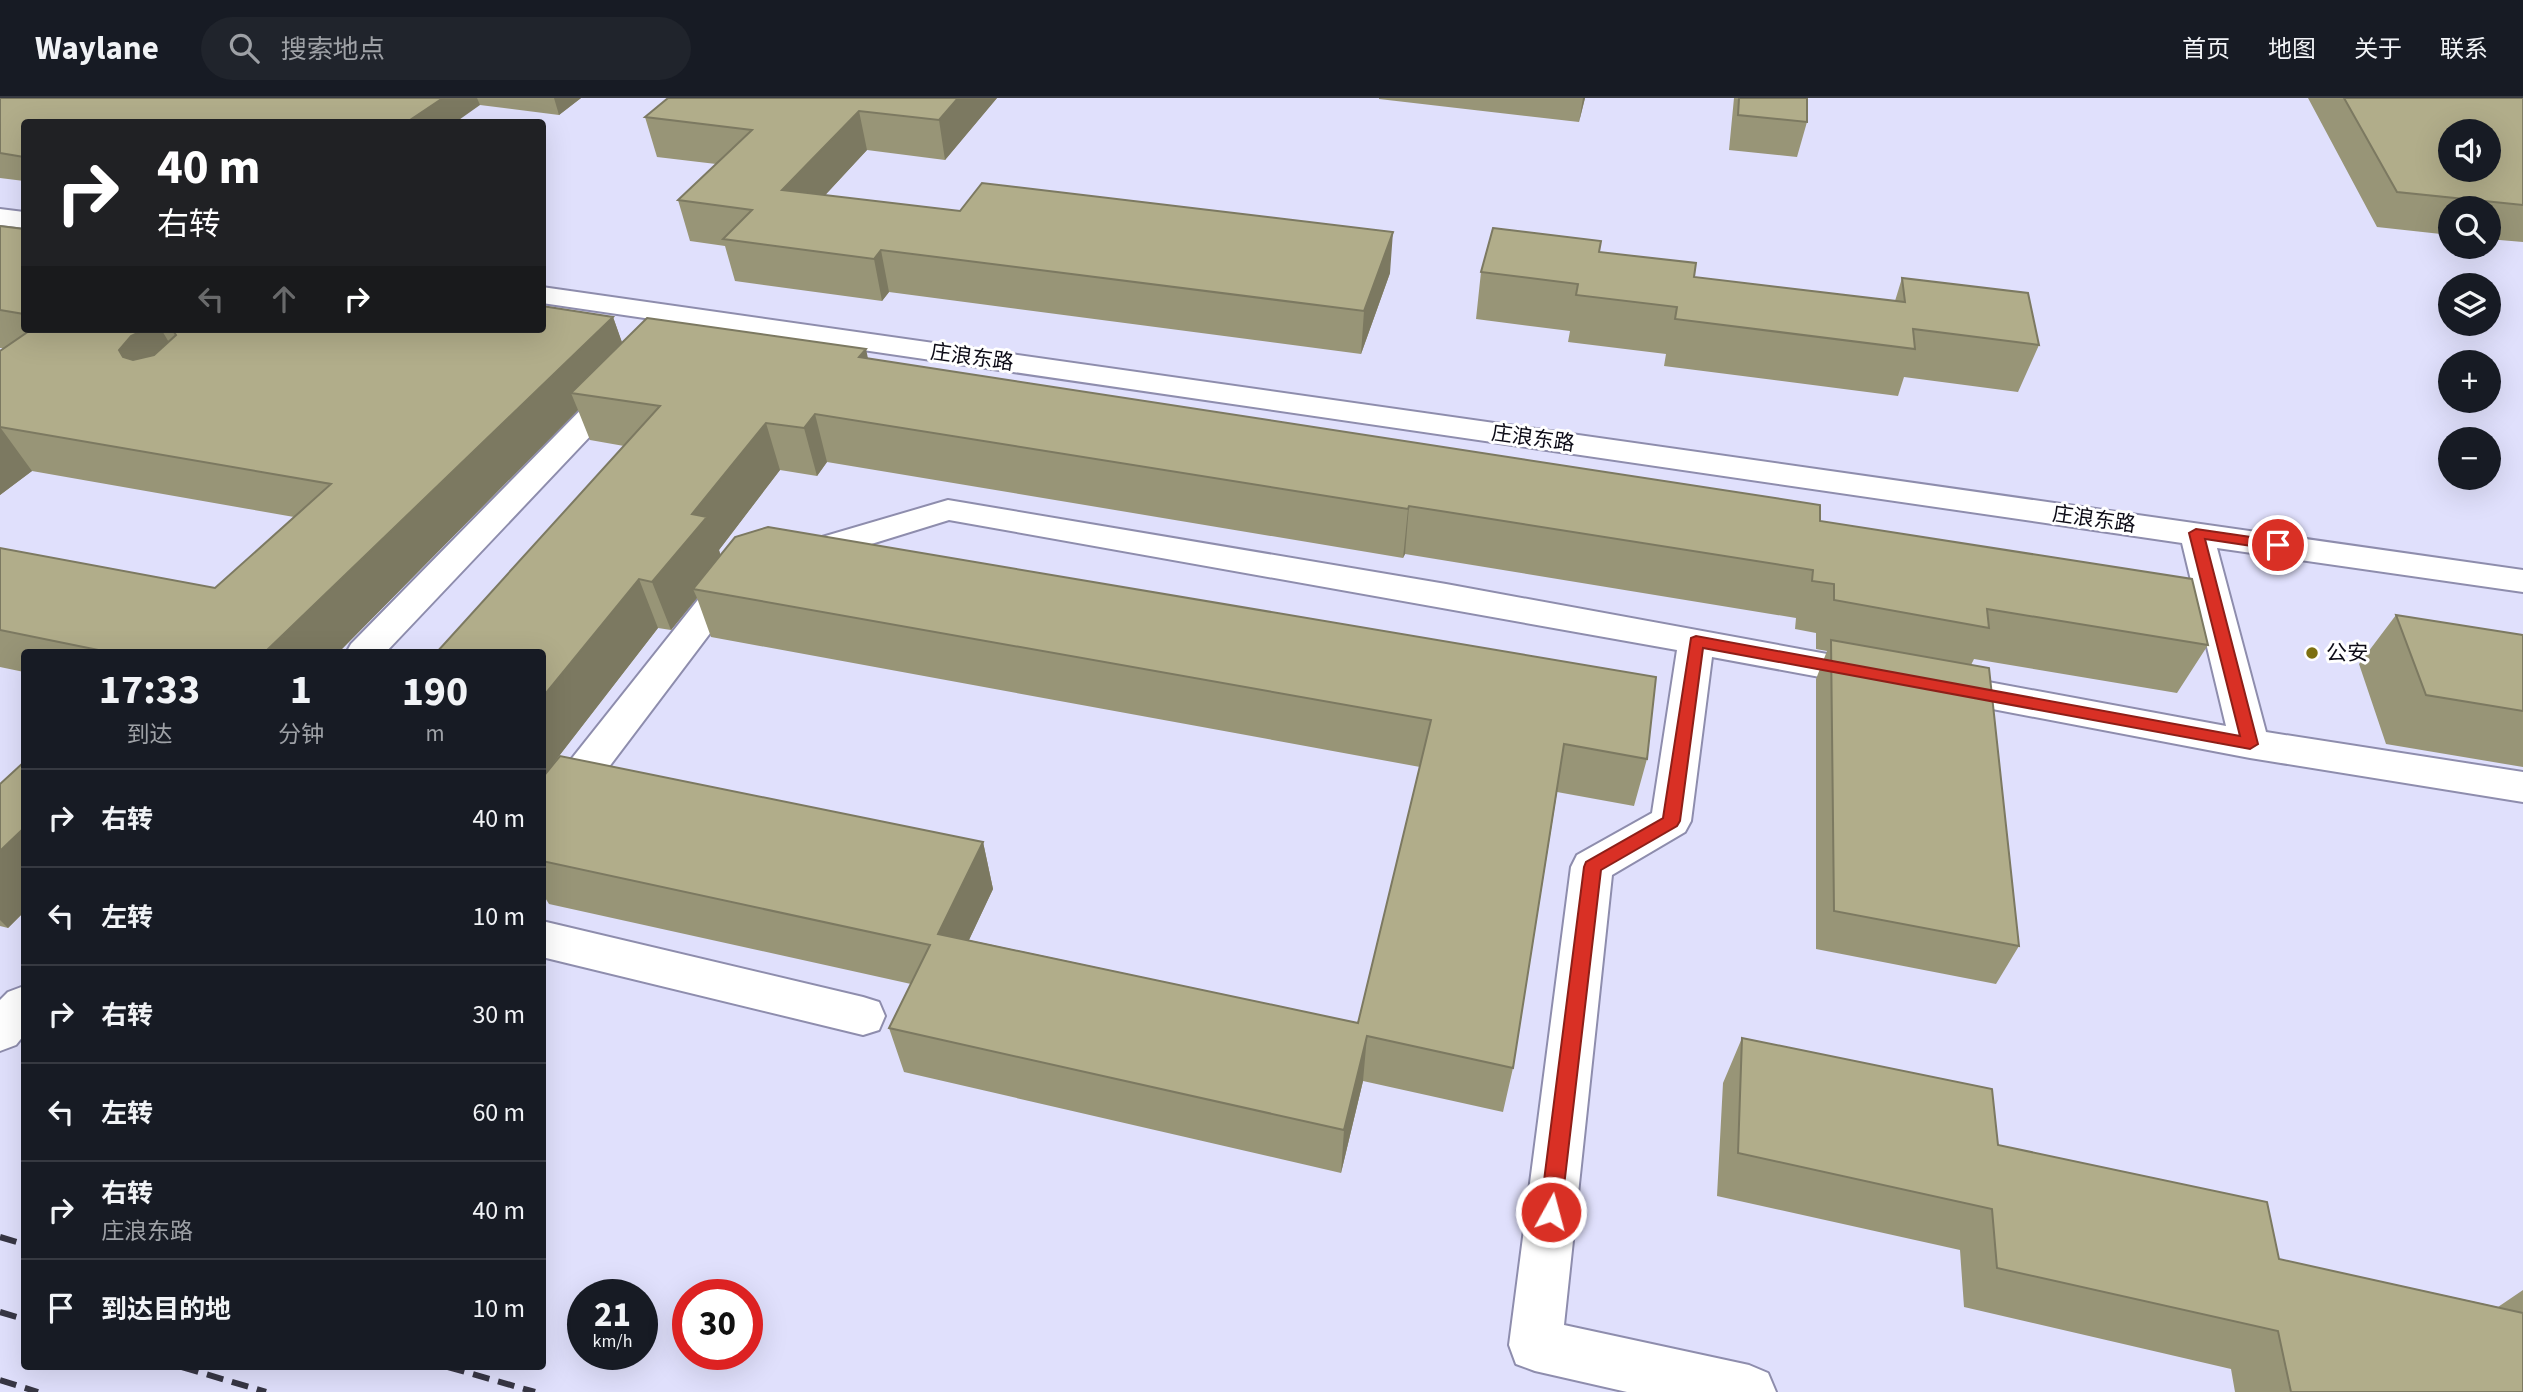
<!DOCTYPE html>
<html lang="zh">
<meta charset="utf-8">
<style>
body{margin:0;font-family:"Source Sans 3","Noto Sans SC",sans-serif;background:#20242c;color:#f1f3f6;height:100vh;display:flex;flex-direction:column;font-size:26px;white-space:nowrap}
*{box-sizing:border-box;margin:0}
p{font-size:23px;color:#9ea1a6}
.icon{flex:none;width:38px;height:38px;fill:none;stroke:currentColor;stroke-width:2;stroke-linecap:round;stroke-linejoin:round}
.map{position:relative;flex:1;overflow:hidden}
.details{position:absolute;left:21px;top:551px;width:525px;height:721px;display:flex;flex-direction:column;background:#171b24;border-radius:7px;box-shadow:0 7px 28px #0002}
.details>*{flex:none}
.guide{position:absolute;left:21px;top:21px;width:525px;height:214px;border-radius:7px;box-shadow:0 7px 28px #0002;background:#202124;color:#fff;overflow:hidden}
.buttons{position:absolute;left:2438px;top:21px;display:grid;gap:14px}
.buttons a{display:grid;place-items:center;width:63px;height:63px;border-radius:50%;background:#171b24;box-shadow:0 7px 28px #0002;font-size:35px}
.speed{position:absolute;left:567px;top:1181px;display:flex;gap:14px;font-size:35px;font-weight:700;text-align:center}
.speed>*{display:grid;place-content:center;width:91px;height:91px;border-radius:50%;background:#171b24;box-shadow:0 7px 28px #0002;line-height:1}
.speed small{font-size:18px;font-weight:400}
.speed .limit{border:10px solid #d22;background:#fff;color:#111}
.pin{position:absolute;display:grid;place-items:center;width:60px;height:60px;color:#fff;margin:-30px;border:4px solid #fff;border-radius:50%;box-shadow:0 2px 7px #0007}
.me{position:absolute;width:77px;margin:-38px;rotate:7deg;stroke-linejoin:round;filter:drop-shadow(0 0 5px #0008)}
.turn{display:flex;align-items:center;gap:24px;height:147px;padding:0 21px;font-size:32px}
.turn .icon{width:91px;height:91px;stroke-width:2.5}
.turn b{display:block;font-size:49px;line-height:60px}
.lanes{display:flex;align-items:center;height:66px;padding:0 21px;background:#0003;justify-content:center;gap:35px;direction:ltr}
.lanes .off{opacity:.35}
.eta{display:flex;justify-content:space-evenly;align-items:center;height:119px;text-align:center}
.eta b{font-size:42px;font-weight:700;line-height:49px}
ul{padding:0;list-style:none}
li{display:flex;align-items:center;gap:21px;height:98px;padding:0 21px;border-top:2px solid #363941}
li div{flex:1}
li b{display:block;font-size:26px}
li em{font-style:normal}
header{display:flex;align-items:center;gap:42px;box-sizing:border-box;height:98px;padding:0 35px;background:#171b24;border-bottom:2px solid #363941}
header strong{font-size:33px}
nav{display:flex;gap:38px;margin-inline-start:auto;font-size:24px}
.search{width:490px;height:63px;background:#20242c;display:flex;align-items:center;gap:18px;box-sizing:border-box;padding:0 24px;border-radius:38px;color:#9ea1a6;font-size:26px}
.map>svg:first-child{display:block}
</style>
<header>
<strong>Waylane</strong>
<div class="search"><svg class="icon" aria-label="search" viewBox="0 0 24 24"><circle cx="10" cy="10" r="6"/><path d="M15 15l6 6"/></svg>搜索地点</div>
<nav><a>首页</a><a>地图</a><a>关于</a><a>联系</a></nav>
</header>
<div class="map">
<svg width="2523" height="1294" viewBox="0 0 2523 1294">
<rect width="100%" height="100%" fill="#e0e0fc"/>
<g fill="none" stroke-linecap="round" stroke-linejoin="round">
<!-- minor casing -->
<g stroke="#8e8dad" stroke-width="4">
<path id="minor" d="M 0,111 L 24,114 L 24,130 L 0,127 Z
M 542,189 L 2523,472 L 2523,494 L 2217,450 L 2266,634 L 2523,674 L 2523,704 L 2250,660 L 1940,601 L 1927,597 L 1921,588 L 1927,579 L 1940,575 L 2226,628 L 2182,445 L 542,205 Z
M 620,280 L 631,283 L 635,289 L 631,295 L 385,555 L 346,555 L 351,546 L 609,283 Z
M 948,402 L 1446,486 L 1887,567 L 1892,576 L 1887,585 L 1874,589 L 1712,559 L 1691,723 L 1685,734 L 1612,777 L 1564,1227 L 1749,1267 L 1768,1275 L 1776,1294 L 1627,1294 L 1535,1273 L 1516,1266 L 1509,1247 L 1571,769 L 1577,757 L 1652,715 L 1677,552 L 949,422 L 800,468 L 788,465 L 783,457 L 788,449 Z
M 736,466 L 748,469 L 753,477 L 748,485 L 556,739 L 542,743 L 542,698 L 724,469 Z
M 542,823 L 863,899 L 879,904 L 885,918 L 879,932 L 863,937 L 542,859 Z
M 24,888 L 24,937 L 16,947 L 0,953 L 0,902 L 8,894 Z"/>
</g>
<!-- minor -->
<use href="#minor" fill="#fff" fill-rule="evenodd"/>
<!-- rail -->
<path stroke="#373644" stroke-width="6" stroke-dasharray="17 9" stroke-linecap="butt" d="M 0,1139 L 24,1146
M 0,1214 L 24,1221
M 182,1269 L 266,1294
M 448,1269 L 535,1294
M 0,1282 L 38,1294"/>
</g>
<!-- wall -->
<path fill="#989577" d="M 0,0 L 581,0 L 559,17 L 480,7 L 24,24 L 24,83 L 0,80 Z
M 668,0 L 997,0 L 945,62 L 867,52 L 825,97 L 1390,175 L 1361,256 L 889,194 L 882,203 L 735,183 L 725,148 L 690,143 L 678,102 L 716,66 L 657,59 L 645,19 Z
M 1379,0 L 1585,0 L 1579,24 L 1379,1 Z
M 1734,0 L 1807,0 L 1807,24 L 1797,59 L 1729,52 Z
M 2308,0 L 2523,0 L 2523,144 L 2488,141 L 2488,110 L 2450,110 L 2450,137 L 2377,129 Z
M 0,128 L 24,131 L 24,231 L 542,231 L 613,219 L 622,245 L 868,261 L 1820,423 L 2208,547 L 2177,595 L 1974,561 L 1971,567 L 2019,848 L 1996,886 L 1816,851 L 1816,581 L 1827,553 L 1816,551 L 1816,535 L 1795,531 L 1796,520 L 1405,456 L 1403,460 L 827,364 L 817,378 L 780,372 L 719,452 L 720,457 L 1647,661 L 1634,708 L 1557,694 L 1513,970 L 1503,1014 L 1363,983 L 1341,1075 L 904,974 L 889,930 L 911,886 L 549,806 L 542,795 L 542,680 L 983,744 L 993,791 L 969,842 L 1358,925 L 1420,669 L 711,539 L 697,500 L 671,532 L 658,530 L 542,680 L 624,348 L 590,342 L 578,312 L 338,555 L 24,555 L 24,574 L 0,569 L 0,450 L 215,490 L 294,419 L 32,373 L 0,397 L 0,253 L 3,250 L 0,250 Z
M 1599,154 L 1694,179 L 1895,203 L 1902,180 L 2039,247 L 2018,294 L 1904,279 L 1898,298 L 1664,268 L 1666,256 L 1568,244 L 1570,233 L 1476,221 L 1481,174 Z
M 2396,517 L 2523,537 L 2523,669 L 2386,646 L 2359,566 Z
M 24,664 L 24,814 L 8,830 L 0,828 L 0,686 Z
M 1742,940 L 1998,1047 L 2279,1161 L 2498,1209 L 2523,1192 L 2523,1294 L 2235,1294 L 2231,1271 L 1964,1209 L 1960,1152 L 1717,1098 L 1723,985 Z"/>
<!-- shaded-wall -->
<path fill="#7c7961" d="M 443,0 L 477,0 L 480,7 L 456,24 L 407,24 Z
M 554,0 L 581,0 L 559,17 Z
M 958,0 L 997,0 L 945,62 L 939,22 Z
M 1583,0 L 1585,0 L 1579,24 Z
M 859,13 L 867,52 L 792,133 L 782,92 Z
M 1393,134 L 1390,175 L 1361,256 L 1364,213 Z
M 881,152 L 889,194 L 882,203 L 874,161 Z
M 613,219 L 628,261 L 571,295 L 578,312 L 338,555 L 264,555 Z
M 146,231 L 161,231 L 183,268 L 146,295 L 119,252 L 131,238 Z
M 866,251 L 876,298 L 859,259 Z
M 815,316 L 827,364 L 817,378 L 804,330 Z
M 766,325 L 780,372 L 719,452 L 724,467 L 693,491 L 697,500 L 671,532 L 652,484 L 692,416 Z
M 0,329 L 32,373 L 0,397 Z
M 1409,408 L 1405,456 L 1403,460 L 1408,411 Z
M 639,481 L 658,530 L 542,680 L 542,600 Z
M 24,730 L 24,814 L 8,830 L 0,822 L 0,753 Z
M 983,744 L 993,791 L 950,882 L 938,836 Z
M 1367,938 L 1363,983 L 1341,1075 L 1344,1032 Z"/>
<!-- building -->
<path fill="#b1ad8a" stroke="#7c7961" stroke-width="2" fill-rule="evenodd" d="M 0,0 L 443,0 L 407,24 L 24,24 L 24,59 L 0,55 Z
M 668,0 L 958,0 L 939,22 L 859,13 L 782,92 L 960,113 L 982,85 L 1393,134 L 1364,213 L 881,152 L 874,161 L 723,141 L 752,112 L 678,102 L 752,32 L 645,19 Z
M 1739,0 L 1807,0 L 1807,24 L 1738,17 Z
M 2344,0 L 2523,0 L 2523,107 L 2397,94 ZM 2450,33 L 2488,33 L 2488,72 L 2450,72 Z
M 0,128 L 24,131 L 24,216 L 0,212 Z
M 1493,130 L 1601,143 L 1599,154 L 1696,165 L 1694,179 L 1905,204 L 1902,180 L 2028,195 L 2039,247 L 1913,231 L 1915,251 L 1675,221 L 1677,209 L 1576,197 L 1578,186 L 1481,174 Z
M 542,208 L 613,219 L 264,555 L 113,555 L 0,532 L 0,450 L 215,490 L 331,386 L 0,329 L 0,253 L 32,231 L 146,231 L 131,238 L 119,252 L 123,259 L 133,262 L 154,257 L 176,237 L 172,231 L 542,231 Z
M 647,220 L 866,251 L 859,259 L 1820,407 L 1820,423 L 2192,481 L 2208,547 L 1987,511 L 1989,530 L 1834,502 L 1834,486 L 1812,483 L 1813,472 L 1409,408 L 1408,411 L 815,316 L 804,330 L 766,325 L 692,416 L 707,419 L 652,484 L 639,481 L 542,600 L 542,555 L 436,555 L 660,308 L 571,295 Z
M 768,429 L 1656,579 L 1647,661 L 1564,646 L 1513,970 L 1367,938 L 1344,1032 L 889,930 L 930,847 L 542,763 L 542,680 L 560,658 L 983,744 L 938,836 L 1358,925 L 1431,622 L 693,491 L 735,439 Z
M 2396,517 L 2523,537 L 2523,613 L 2426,597 Z
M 1831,542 L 1989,570 L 2019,848 L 1834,813 Z
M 24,664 L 24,730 L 0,753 L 0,686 Z
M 1742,940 L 1992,991 L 1998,1047 L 2267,1104 L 2279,1161 L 2523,1215 L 2523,1294 L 2291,1294 L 2278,1233 L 1997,1170 L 1992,1111 L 1738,1055 Z"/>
<!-- route -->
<path fill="#d93025" stroke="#8d1f18" stroke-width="2" d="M 2196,431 L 2278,443 L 2285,447 L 2278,452 L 2205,441 L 2258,646 L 2250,651 L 1703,550 L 1680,723 L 1677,728 L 1601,772 L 1561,1114 L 1558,1121 L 1551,1124 L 1543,1121 L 1540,1114 L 1584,769 L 1586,764 L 1663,720 L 1691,540 L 1696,538 L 2240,638 L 2189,435 Z"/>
<!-- markers -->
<circle fill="#7d7010" stroke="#fff" stroke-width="2.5" cx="2312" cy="555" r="7"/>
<g text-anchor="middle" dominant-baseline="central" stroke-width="6" stroke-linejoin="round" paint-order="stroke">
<!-- street labels -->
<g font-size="21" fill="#0c0b16" stroke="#fff">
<text transform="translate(972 259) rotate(8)">庄浪东路</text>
<text transform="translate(1533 340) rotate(8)">庄浪东路</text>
<text transform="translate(2094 421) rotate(8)">庄浪东路</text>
</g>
<!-- poi labels -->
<g font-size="21" fill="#0c0b16" stroke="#fff" text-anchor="start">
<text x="2326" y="555">公安</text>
</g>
</g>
</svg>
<div class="buttons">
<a><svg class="icon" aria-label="sound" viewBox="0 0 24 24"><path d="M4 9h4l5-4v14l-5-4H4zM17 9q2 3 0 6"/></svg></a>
<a><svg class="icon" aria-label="search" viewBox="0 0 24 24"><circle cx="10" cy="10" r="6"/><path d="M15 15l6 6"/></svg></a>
<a><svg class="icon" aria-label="layers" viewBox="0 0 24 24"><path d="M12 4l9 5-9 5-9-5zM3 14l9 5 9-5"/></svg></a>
<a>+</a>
<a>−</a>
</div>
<div class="speed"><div>21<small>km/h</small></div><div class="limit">30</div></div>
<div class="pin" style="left:2278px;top:447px;background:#d93025"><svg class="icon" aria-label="arrive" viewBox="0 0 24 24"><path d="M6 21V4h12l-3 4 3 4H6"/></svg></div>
<svg class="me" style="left:1551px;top:1114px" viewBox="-20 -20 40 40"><circle r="17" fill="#d93025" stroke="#fff" stroke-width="3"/><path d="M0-11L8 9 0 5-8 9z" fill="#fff"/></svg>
<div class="guide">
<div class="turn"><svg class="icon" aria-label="right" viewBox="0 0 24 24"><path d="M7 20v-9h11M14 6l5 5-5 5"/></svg><div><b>40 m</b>右转</div></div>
<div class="lanes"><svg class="icon off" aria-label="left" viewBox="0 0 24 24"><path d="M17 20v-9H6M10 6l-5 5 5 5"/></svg><svg class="icon off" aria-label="ahead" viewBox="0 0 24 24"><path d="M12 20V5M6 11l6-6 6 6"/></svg><svg class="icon" aria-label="right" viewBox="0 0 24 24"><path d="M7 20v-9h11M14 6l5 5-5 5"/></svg></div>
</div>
<section class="details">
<div class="eta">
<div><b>17:33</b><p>到达</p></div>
<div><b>1</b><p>分钟</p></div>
<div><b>190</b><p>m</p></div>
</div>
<ul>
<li><svg class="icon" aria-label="right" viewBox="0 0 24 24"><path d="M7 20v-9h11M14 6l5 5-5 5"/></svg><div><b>右转</b></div><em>40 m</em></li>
<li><svg class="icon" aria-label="left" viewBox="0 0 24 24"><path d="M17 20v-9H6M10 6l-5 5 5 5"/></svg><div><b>左转</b></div><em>10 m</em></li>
<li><svg class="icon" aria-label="right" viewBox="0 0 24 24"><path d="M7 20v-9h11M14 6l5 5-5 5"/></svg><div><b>右转</b></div><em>30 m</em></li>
<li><svg class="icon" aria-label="left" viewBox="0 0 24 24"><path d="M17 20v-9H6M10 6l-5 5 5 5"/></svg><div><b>左转</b></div><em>60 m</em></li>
<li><svg class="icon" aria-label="right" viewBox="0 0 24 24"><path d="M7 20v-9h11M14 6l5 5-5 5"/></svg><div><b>右转</b><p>庄浪东路</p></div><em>40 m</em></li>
<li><svg class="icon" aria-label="arrive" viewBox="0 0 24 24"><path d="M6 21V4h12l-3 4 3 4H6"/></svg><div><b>到达目的地</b></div><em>10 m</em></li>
</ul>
</section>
</div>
